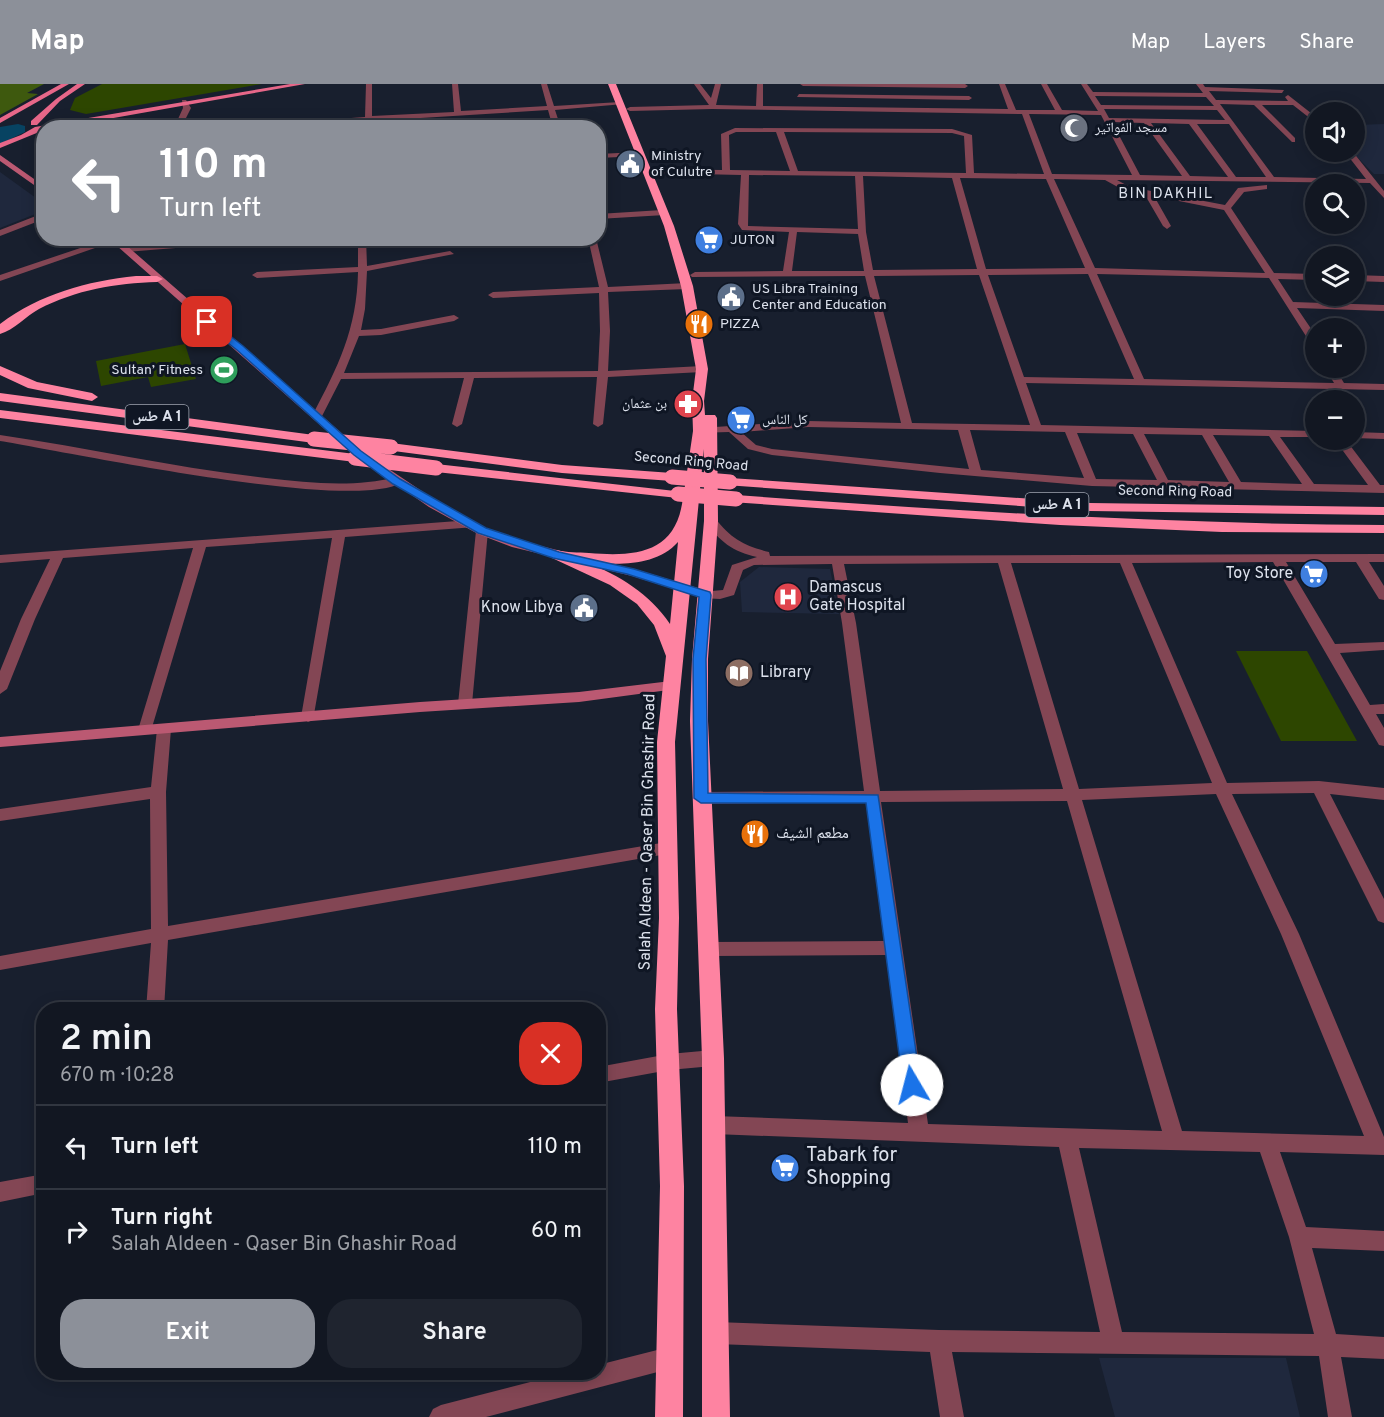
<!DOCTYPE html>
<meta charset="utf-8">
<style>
body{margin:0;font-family:Overpass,"Noto Naskh Arabic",sans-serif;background:#1f242f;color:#f1f3f6;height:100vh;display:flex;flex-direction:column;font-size:22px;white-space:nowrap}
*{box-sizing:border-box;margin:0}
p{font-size:20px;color:#9c9fa5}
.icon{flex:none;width:33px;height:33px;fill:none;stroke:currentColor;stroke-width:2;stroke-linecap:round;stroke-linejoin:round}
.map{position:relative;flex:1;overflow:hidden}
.side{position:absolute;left:36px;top:918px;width:570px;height:378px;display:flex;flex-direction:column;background:#121722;border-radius:24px;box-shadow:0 3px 15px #0003,0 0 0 2px #313640}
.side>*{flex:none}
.hud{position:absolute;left:36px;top:36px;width:570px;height:126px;border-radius:24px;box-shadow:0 3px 15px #0003,0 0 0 2px #313640;background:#8c9099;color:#fff;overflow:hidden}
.buttons{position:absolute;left:1305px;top:18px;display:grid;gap:12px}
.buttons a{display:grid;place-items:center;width:60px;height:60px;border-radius:50%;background:#121722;box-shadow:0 3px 15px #0003,0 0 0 2px #313640;font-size:30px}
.pin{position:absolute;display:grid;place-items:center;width:51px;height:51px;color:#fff;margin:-26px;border-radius:12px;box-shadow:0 3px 9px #0006}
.me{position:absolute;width:66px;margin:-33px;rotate:352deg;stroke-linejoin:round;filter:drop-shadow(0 0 4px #0008)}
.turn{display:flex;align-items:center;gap:21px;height:126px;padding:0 24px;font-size:27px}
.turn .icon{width:78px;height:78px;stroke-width:2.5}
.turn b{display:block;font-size:42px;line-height:51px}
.round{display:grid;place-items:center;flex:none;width:63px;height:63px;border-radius:24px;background:#1f242f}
.headline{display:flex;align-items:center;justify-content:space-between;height:102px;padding:0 24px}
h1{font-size:36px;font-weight:600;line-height:45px}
.primary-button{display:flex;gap:12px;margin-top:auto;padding:12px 24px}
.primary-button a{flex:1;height:69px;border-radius:24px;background:#8c9099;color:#fff;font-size:24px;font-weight:600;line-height:69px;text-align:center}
.primary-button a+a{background:#1f242f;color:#f1f3f6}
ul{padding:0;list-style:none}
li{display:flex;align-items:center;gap:18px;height:84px;padding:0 24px;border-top:2px solid #313640}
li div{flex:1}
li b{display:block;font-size:22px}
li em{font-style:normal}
header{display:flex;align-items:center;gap:36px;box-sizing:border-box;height:84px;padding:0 30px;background:#8c9099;color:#fff}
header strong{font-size:28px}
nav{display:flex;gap:33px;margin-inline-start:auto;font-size:21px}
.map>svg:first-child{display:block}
</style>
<header>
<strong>Map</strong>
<nav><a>Map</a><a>Layers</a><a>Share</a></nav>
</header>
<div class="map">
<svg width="1384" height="1333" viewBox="0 0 1384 1333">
<rect width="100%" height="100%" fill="#181f2e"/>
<!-- built -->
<path fill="#1f283d" d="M 1384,40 L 1384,90 L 1374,90 L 1352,68 L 1354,68 L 1355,41 Z
M 0,88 L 43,119 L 43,127 L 0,144 Z
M 759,483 L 830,485 L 839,530 L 742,528 L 740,498 Z
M 1099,1274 L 1286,1274 L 1300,1333 L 1115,1333 Z"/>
<!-- green -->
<path fill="#2d4600" d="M 102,0 L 262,0 L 86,30 L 70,26 L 75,14 Z
M 185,260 L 196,295 L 151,303 L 148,293 L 101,302 L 96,277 Z
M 1236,567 L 1307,567 L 1357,657 L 1281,657 Z"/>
<!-- forest -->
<path fill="#3e590e" d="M 0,0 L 44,0 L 27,9 L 38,10 L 0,31 Z"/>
<!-- water -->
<path fill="#074362" d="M 18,40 L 25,42 L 25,48 L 0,60 L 0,43 Z"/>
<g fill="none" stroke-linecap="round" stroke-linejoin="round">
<!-- street -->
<path fill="#834654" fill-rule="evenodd" d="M 366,0 L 372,0 L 372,32 L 454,28 L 452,0 L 458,0 L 461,27 L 547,22 L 541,0 L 547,0 L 554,22 L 620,18 L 624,20 L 555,26 L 561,44 L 553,44 L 548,26 L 372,37 L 372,44 L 364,44 L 365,37 L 259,44 L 210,44 L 365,33 Z
M 694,0 L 700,0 L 711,14 L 715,0 L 721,0 L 716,21 L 756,22 L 757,0 L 763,0 L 763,22 L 1008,25 L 999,0 L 1005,0 L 1016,26 L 1055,26 L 1041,0 L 1047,0 L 1062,26 L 1098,27 L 1081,0 L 1087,0 L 1093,8 L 1203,9 L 1196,0 L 1203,0 L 1205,3 L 1284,6 L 1282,9 L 1209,7 L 1216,16 L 1288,17 L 1285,13 L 1288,11 L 1316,33 L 1316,39 L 1293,21 L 1262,21 L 1295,54 L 1295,58 L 1292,58 L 1254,21 L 1220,20 L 1274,93 L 1366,95 L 1345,68 L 1353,68 L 1384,107 L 1384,114 L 1370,99 L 1117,96 L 1130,103 L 1225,121 L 1238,104 L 1267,101 L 1267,105 L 1244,108 L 1231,124 L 1274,189 L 1316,190 L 1316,196 L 1278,195 L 1293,218 L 1384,221 L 1384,227 L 1297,224 L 1316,252 L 1316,263 L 1311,260 L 1269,194 L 1097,190 L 1144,295 L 1334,299 L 1325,284 L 1335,284 L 1344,299 L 1384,300 L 1384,306 L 1026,299 L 1041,341 L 1316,347 L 1316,353 L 1280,353 L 1314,400 L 1368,401 L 1335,356 L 1346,356 L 1380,401 L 1384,401 L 1384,409 L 1092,402 L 940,389 L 772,371 L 748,365 L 729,348 L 696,349 L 696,345 L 700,344 L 808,337 L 901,339 L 865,192 L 692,193 L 690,191 L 695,188 L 783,187 L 789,148 L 742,146 L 738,140 L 741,91 L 654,89 L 650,87 L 651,85 L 722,86 L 721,50 L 735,44 L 952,45 L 972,51 L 974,89 L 1044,90 L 1022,30 L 712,25 L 630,27 L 626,25 L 630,23 L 709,21 ZM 1095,12 L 1206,13 L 1214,22 L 1101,21 ZM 1104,25 L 1217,26 L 1225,36 L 1109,34 ZM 1029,30 L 1101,31 L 1132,91 L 1052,90 ZM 1112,38 L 1144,39 L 1182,92 L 1140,91 ZM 1151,39 L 1189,40 L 1228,93 L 1190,92 ZM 1197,40 L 1229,40 L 1266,93 L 1236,93 ZM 736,48 L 776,48 L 790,87 L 730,86 L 729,51 ZM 784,48 L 952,49 L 964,52 L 966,89 L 798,87 ZM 749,91 L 855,92 L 858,145 L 748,142 ZM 863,92 L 952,94 L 977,185 L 873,186 L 866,148 ZM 960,94 L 1046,95 L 1085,184 L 986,185 ZM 1054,95 L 1105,96 L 1125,107 L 1145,111 L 1163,142 L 1167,145 L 1171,142 L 1154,112 L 1224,126 L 1265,189 L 1095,184 ZM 797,148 L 858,150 L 864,187 L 792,187 ZM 1088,190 L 1134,295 L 1024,293 L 988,191 ZM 979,191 L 1030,341 L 912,339 L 874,192 ZM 808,343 L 958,346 L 969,385 L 772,365 L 756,361 L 741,348 ZM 970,346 L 1065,348 L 1084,394 L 981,386 ZM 1077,349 L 1133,350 L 1157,396 L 1096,395 ZM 1144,350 L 1202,351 L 1229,398 L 1168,396 ZM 1213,351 L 1269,352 L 1302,400 L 1241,398 Z
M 800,0 L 965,0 L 968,2 L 965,4 L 803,2 Z
M 799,10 L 969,12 L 972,14 L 969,16 L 797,13 Z
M 182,16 L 186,16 L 191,24 L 181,44 L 174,44 L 183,24 Z
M 42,53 L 44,53 L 44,57 L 38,55 Z
M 639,68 L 643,70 L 642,72 L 598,74 L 598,70 Z
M 662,126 L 665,127 L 665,131 L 598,135 L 598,130 Z
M 41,130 L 44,130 L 44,135 L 0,152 L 0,146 Z
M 110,154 L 118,156 L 0,197 L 0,191 Z
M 246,154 L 298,154 L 126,168 L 122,165 L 126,162 Z
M 358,154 L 366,154 L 367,182 L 450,167 L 454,170 L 367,187 L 365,225 L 361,246 L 381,245 L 454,231 L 459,234 L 454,237 L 381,251 L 359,252 L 344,289 L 598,287 L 600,247 L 599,209 L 493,214 L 488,211 L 493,208 L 599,203 L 588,154 L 596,154 L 608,203 L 687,199 L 692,202 L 687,205 L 608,208 L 610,247 L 608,287 L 702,282 L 707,285 L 702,288 L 608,293 L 603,340 L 598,343 L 593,340 L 597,293 L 474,294 L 462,340 L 457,343 L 452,340 L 464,294 L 341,295 L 321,334 L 313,334 L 312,332 C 338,283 357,245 358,188 L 257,194 L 252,191 L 257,188 L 358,183 Z
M 1354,191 L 1384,192 L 1384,198 L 1354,197 Z
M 1354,348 L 1384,349 L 1384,355 L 1354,354 Z
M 0,351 C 89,364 176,384 266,394 C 310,399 353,404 397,393 L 403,397 C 364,431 63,367 0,357 Z
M 711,433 L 715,434 C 731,455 745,462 769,468 L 770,472 L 1384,470 L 1384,478 L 1369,478 L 1384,502 L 1384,516 L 1379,515 L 1356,478 L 1286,478 L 1335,560 L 1384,558 L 1384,566 L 1340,569 L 1370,621 L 1384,620 L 1384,630 L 1376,630 L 1384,644 L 1384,662 L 1379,661 L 1273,478 L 1132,479 L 1227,699 L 1319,697 L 1384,704 L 1384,716 L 1330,710 L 1384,815 L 1384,839 L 1378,837 L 1314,709 L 1232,710 L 1299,850 L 1384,1053 L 1384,1071 L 1280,1068 L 1306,1143 L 1384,1147 L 1384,1167 L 1312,1164 L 1336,1250 L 1384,1253 L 1384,1275 L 1341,1273 L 1352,1333 L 1328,1333 L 1319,1272 L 952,1268 L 964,1333 L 940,1333 L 930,1268 L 716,1260 L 708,1257 L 705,1249 L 708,1241 L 716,1238 L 939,1246 L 1100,1248 L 1059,1063 L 714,1050 L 707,1047 L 704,1041 L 707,1035 L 714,1032 L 908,1039 L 886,871 L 708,872 L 702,870 L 699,865 L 702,860 L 708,858 L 884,857 L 866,718 L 701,720 L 695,718 L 693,714 L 695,710 L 701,708 L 864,707 L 842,539 L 832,480 L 754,481 L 743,486 L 734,511 L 720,515 L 701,514 L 699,511 L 701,508 L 723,506 L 732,481 L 757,473 C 733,468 719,457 705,437 ZM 998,479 L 1063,705 L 880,707 L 856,539 L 844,480 ZM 1011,479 L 1120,479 L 1212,699 L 1079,705 ZM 1216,710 L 1281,850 L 1364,1052 L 1182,1047 L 1082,716 ZM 1067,717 L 1162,1047 L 928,1040 L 881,718 ZM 1079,1064 L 1260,1068 L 1289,1153 L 1314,1250 L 1122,1248 Z
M 471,436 L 477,440 L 475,443 L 345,453 L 313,636 L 308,638 L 301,633 L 332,454 L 206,463 L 150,650 L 140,650 L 138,646 L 193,464 L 63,474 L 35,535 L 7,605 L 0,610 L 0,587 L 21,535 L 50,475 L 0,479 L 0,471 Z
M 482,443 L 488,447 L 472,620 L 465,625 L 458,620 L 476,447 Z
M 164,640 L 171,645 L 166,708 L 168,842 L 667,758 L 673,760 L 675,764 L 673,768 L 667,770 L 168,856 L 164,926 L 146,926 L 151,859 L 0,886 L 0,872 L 151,845 L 150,715 L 0,737 L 0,725 L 151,703 L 157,645 Z
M 713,966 L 720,968 L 722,974 L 720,980 L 713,982 L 669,986 L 598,999 L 598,983 L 669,970 Z
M 44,1090 L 44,1109 L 0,1118 L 0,1098 Z
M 669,1263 L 677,1266 L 680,1274 L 677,1282 L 669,1285 L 486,1333 L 429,1333 L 433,1325 L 441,1321 L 569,1288 L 598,1288 L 598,1281 Z"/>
<!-- secondary -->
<path fill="#bb5972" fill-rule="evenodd" d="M 0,71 L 44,102 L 44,108 L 0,77 Z
M 108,154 L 118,154 L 362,367 L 438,418 L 486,444 L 521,457 L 641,487 L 711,508 L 713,511 L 706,515 L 632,492 L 512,463 L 478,450 L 429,423 L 354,371 Z
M 671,597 L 678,602 L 676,605 L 579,618 L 420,628 L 0,663 L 0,653 L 420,618 L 579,608 Z"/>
<!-- primary -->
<path fill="#e76789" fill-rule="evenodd" d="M 61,0 L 69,0 L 0,39 L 0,34 Z
M 77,0 L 85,0 L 60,17 L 37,41 L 31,41 L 31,37 L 56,15 Z
M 290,0 L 305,0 L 57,44 L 44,44 L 44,46 L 0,64 L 0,59 L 21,51 L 35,43 Z"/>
<!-- highway -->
<path fill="#fe83a1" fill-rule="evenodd" d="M 608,0 L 616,0 L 674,142 L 693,202 L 708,285 L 704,317 L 705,331 L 715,331 L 717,334 L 718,437 L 708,575 L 708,637 L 724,974 L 730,1333 L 702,1333 L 702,974 L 690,637 L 692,575 L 704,437 L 704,365 L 675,658 L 679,834 L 677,925 L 684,1102 L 683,1333 L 655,1333 L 660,1102 L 655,925 L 659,834 L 657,658 L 666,572 L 654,541 L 637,520 L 610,501 L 552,474 L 549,471 L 557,466 C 567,469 578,468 589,469 C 637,473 677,469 683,413 L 678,414 L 436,388 L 429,384 L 436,380 L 684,408 L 693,347 L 692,317 L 696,285 L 681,202 L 664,142 ZM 678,458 L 670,540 C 649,509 620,492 586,478 C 616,481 656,483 678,458 Z
M 136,192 L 157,192 L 163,195 L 157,198 C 116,199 76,206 39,225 C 26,232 14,246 0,250 L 0,240 C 40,210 87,197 136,192 Z
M 0,282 L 37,298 L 92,309 L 98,313 L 92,317 L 28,304 L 0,291 Z
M 0,309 L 314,351 L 321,355 L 314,359 L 0,317 Z
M 0,326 L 355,370 L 362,374 L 355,378 L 0,334 Z
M 391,359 L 562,381 L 672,389 L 679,393 L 672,397 L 562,389 L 386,366 L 384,363 Z
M 730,394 L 1090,419 L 1384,423 L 1384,431 L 1090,427 L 725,401 L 723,398 Z
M 736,411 C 952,427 1167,440 1384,441 L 1384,449 L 1222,448 L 1060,441 L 731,418 L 729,415 Z"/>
<!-- highway-bridge -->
<path stroke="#fe83a1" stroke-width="15" d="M 314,355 L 391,363
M 355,374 L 436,384
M 672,393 L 730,398
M 678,410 L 736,415"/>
</g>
<!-- route -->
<path fill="#1a73e8" stroke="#114b97" stroke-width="1.5" d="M 203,236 L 210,236 L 243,262 L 361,367 L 400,395 L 486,444 L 559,468 L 634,485 L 710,508 L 711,511 L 706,575 L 708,709 L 878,711 L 921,1001 L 918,1007 L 912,1009 L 906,1007 L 903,1001 L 866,719 L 701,719 L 694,714 L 693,575 L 699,513 L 627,490 L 553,474 L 478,449 L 393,400 L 354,371 L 237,266 L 203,240 Z"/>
<!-- icons -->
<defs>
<g id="mosque-disc" transform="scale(1.5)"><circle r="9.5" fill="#6b7280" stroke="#0f1624"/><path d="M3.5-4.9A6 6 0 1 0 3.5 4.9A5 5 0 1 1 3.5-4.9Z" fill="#fff"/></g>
<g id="civic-disc" transform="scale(1.5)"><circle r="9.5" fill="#5c6f8a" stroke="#0f1624"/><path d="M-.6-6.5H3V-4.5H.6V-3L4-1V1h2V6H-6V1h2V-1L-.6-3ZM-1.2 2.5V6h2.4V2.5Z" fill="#fff"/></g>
<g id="supermarket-disc" transform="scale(1.5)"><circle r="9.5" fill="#3f7fe0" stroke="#0f1624"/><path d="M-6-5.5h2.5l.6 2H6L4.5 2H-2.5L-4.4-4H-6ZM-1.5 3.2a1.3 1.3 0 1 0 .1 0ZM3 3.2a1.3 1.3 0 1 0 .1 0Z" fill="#fff"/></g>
<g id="restaurant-disc" transform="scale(1.5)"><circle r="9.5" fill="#e8710a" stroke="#0f1624"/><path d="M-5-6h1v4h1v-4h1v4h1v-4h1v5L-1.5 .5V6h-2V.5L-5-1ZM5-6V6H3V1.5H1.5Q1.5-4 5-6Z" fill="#fff"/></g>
<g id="stadium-disc" transform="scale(1.5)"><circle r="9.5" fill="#2e9e5b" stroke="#0f1624"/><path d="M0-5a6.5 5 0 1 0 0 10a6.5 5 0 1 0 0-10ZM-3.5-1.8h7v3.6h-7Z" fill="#fff"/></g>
<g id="pharmacy-disc" transform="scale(1.5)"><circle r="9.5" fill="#e0444e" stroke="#0f1624"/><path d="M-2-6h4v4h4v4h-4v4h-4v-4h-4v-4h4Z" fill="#fff"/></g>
<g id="hospital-disc" transform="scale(1.5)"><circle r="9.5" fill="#e0444e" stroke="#0f1624"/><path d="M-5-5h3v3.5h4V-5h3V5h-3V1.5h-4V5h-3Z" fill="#fff"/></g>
<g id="library-disc" transform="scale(1.5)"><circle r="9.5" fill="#8d6e63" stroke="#0f1624"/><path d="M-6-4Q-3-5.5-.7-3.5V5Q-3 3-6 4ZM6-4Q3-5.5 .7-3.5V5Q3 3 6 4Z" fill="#fff"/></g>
</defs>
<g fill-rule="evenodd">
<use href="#mosque-disc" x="1074" y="44"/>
<use href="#civic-disc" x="630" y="80"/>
<use href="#supermarket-disc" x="709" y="156"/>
<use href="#civic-disc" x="731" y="213"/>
<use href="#restaurant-disc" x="699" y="240"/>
<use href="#stadium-disc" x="224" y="286"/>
<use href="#pharmacy-disc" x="688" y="320"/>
<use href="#supermarket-disc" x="741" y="336"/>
<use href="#supermarket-disc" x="1314" y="490"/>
<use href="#hospital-disc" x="788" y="513"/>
<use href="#civic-disc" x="584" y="524"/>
<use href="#library-disc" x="739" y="589"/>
<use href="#restaurant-disc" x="755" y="750"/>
<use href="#supermarket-disc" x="785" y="1084"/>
</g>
<g text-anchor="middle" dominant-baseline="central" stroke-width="6" stroke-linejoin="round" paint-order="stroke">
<!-- far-poi labels -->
<g font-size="14" fill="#dce1ec" stroke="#0f1624" text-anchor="start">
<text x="1095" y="44">مسجد الفواتير</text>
<text x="651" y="72">Ministry<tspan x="651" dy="16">of Culutre</tspan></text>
<text x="730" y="156">JUTON</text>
<text x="752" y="205">US Libra Training<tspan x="752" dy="16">Center and Education</tspan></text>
<text x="720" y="240">PIZZA</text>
<text x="203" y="286" text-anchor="end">Sultan’ Fitness</text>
<text x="667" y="320" text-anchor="end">بن عثمان</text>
<text x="762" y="336">كل الناس</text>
</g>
<!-- far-street labels -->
<g font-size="14" fill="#dce1ec" stroke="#0f1624">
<text transform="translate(691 378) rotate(5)">Second Ring Road</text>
<text transform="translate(1175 408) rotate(1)">Second Ring Road</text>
</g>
<!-- far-neighbourhood labels -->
<g font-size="15" letter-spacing="1.5" fill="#dce1ec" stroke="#0f1624">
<text x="1166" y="110">BIN DAKHIL</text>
</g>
<!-- shield labels -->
<g fill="#0f1624" stroke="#9ea4b0" stroke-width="1.5">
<rect x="125.5" y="321" width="63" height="24" rx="4.5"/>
<rect x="1025.5" y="409" width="63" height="24" rx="4.5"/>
</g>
<g font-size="15" font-weight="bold" fill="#dce1ec">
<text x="157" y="333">طس A 1</text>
<text x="1057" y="421">طس A 1</text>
</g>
<!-- poi labels -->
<g font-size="16" fill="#dce1ec" stroke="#0f1624" text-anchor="start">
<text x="1293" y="490" text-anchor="end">Toy Store</text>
<text x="809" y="504">Damascus<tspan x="809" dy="18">Gate Hospital</tspan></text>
<text x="563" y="524" text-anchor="end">Know Libya</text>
<text x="760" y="589">Library</text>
<text x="776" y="750">مطعم الشيف</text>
</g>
<!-- street labels -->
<g font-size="16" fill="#dce1ec" stroke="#0f1624">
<text transform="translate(648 748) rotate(-89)">Salah Aldeen - Qaser Bin Ghashir Road</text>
</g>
<!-- near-poi labels -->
<g font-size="20" fill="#dce1ec" stroke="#0f1624" text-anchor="start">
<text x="806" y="1072">Tabark for<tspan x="806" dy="23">Shopping</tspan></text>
</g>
</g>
</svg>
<div class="buttons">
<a><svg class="icon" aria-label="sound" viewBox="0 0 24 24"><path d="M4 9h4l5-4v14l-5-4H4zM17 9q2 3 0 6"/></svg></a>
<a><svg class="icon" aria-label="search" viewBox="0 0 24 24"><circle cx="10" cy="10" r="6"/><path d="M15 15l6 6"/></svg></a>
<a><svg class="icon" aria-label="layers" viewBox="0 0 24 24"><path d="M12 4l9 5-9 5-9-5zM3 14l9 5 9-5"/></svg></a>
<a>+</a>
<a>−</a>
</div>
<div class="pin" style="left:207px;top:238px;background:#d93025"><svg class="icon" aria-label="arrive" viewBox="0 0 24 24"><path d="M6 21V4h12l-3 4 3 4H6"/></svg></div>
<svg class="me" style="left:912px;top:1001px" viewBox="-20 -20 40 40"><circle r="19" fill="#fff"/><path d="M0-13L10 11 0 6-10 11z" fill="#1a73e8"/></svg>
<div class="hud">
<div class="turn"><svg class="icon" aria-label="left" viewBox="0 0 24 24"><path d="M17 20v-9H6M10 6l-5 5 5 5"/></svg><div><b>110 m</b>Turn left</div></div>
</div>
<section class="side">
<div class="headline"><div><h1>2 min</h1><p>670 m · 10:28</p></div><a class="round" style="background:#d93025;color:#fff"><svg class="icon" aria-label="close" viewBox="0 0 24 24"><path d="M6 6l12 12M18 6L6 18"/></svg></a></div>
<ul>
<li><svg class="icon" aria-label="left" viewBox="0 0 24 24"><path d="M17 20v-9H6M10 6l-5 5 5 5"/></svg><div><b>Turn left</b></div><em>110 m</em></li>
<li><svg class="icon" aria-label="right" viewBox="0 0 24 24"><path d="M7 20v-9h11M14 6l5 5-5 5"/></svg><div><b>Turn right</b><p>Salah Aldeen - Qaser Bin Ghashir Road</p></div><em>60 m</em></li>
</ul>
<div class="primary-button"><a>Exit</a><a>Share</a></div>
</section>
</div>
